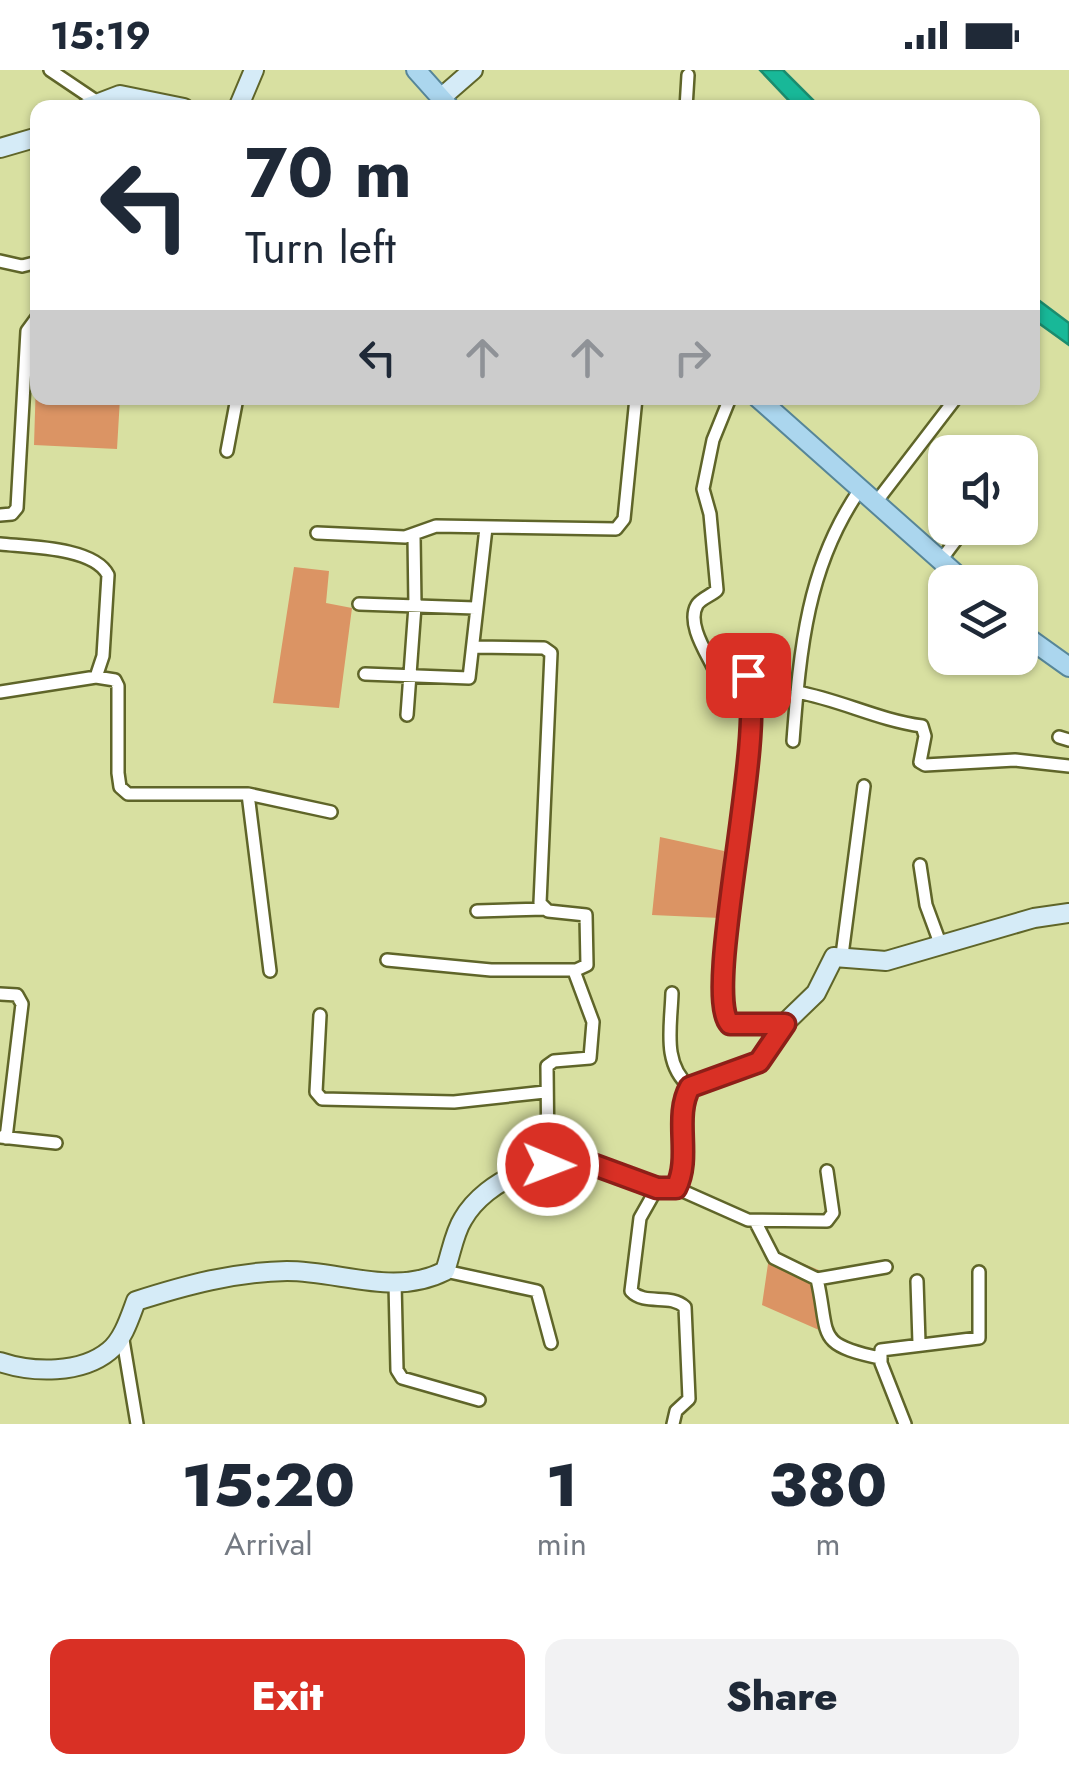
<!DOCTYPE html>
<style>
body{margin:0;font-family:Jost,sans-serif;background:#f2f2f3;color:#1f2937;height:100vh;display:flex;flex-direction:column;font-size:38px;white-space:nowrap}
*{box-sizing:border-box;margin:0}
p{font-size:32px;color:#747a83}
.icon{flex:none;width:55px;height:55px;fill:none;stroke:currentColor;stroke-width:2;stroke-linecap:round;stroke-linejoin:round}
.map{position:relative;height:1354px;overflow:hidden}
.drawer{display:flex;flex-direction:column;background:#fff;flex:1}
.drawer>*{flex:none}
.banner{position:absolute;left:30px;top:30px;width:1010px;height:305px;border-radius:20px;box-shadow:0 2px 8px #0004;background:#fff;color:#1f2937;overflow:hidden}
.buttons{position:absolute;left:928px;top:365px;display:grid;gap:20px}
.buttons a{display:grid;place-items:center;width:110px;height:110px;border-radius:20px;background:#fff;box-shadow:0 2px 8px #0004;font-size:50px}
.pin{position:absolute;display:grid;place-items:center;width:85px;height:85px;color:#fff;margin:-42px;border-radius:20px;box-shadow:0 5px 15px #0006}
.me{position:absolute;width:110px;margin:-55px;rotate:91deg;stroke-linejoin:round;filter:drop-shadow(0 0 8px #0008)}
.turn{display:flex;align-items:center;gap:35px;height:210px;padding:0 50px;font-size:45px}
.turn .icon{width:130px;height:130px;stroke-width:2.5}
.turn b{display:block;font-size:70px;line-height:85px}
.lanes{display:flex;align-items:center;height:95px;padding:0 50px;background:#0003;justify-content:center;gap:50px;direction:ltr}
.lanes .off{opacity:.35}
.eta{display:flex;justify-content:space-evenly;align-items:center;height:170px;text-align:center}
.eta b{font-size:60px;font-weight:800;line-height:70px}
.primary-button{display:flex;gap:20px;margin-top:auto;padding:20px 50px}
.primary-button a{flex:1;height:115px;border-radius:20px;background:#d93025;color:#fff;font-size:40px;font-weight:800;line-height:115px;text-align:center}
.primary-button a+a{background:#f2f2f3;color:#1f2937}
.status{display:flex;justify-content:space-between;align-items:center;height:70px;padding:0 50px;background:#fff;direction:ltr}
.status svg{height:28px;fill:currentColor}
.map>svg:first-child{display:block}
</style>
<div class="status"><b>15:19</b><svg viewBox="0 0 49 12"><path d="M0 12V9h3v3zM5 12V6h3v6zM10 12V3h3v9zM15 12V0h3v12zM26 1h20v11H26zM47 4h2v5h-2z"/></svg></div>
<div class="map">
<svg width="1069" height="1354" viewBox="0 0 1069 1354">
<rect width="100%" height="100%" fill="#d8e0a1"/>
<!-- green -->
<path fill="#db9464" d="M 37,278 L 38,328 L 120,328 L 117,379 L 34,375 Z
M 294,497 L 329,501 L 326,533 L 352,538 L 339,638 L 273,633 Z
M 660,767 L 724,781 L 720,848 L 652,845 Z
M 770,1180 L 826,1203 L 819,1260 L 762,1235 Z"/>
<!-- water -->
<path fill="#18b898" stroke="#1b8c6e" stroke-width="2.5" d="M 760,0 L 783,0 L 820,37 L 795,37 Z
M 1033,226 L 1069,253 L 1069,275 L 1033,249 Z"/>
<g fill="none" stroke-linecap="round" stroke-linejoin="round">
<!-- street casing -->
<g stroke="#5f6529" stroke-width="16">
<path id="street" d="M 50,0 L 96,31
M 686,38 L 688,5
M 0,191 L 22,196 L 38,192
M 730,328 L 713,370 L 703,419 L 710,444 L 717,520 C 712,525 700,529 697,535 C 686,554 708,585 715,601 L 749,605 L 754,669 L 726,876 L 724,943 L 727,952 L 734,954 L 785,953
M 227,381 L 237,328
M 877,431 L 956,328
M 0,445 L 12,444 L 17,438 L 27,261 L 38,246
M 317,463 L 405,467 L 436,456 L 616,459 L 624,449 L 636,328
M 0,474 C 28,477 94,477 108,505 L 103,586 L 96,607 L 0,622
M 941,490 L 965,458
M 359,534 L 475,538
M 474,577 L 544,578 L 551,583 L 540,833 L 548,841 L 586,845 L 587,895 L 574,901 L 593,952 L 590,988 L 554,991 L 547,996 L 548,1095
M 365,604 L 469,608 L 486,458
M 96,607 L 115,610 L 118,616 L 118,703 L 120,717 L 128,724 L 248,724 L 331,742
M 797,622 C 841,630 878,650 922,656 L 925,666 L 920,692 L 925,695 L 1015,690 L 1069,696
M 407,645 L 415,536 L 414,466
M 1059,667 L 1069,670
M 793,671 C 800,579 807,495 861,418
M 248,724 L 270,901
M 920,795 L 926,835 L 940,873
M 477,841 L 544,839
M 842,885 L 864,716
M 387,890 L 491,900 L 575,900
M 672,923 C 671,957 662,994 690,1017
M 0,924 L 17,925 L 22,934 L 6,1068
M 320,945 L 316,1022 L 322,1029 L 454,1032 L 545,1022
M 0,1067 L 56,1073
M 657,1118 L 640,1148 L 631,1221 C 645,1236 670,1223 685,1237 L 689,1329 L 676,1341 L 673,1354
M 676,1118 L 748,1150 L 827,1151 L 833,1143 L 827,1101
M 755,1151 L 774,1188 L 817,1209 C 830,1266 814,1274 880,1288
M 445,1201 L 537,1221 L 551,1273
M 817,1209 L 886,1197
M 917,1211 L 919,1273
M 395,1213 L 397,1300 L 402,1308 L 479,1330
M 122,1264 L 137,1354
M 905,1354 L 881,1293 L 881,1280 L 979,1268 L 979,1202"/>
</g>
<!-- secondary casing -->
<g stroke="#5f6529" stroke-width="22">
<path id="secondary" d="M 442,27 L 473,0
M 86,38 L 120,25 L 184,38
M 238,38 L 254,0
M 0,78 L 38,67
M 0,1292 C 33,1303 81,1304 109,1281 C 123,1270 130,1247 136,1231 C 186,1215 234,1202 287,1201 C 341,1201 394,1227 445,1201 C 451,1184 454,1163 463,1149 C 486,1109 549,1083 594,1095 C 622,1102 645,1119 676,1118 C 693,1087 672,1047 690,1017 L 759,992 L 785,953 L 816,923 L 834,887 L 886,891 L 1034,848 L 1069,843"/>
</g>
<!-- primary casing -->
<g stroke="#578698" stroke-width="22">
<path id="primary" d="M 416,0 L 450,38
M 758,328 L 965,512
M 1020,562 L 1069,597"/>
</g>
<!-- street -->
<use href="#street" stroke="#fff" stroke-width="11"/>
<!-- secondary -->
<use href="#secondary" stroke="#d5ebf7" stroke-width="18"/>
<!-- primary -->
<use href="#primary" stroke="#abd6ee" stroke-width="18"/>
</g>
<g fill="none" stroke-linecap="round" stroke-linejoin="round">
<!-- route casing -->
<g stroke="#8d1f18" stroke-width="25">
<path id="route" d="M 548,1095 L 589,1093 L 657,1118 L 676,1118 C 692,1087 673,1047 690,1017 L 759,992 L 785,954 L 730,954 C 702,924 766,671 748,605"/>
</g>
<!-- route -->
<use href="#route" stroke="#d93025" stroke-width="18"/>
</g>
</svg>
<div class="buttons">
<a><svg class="icon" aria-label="sound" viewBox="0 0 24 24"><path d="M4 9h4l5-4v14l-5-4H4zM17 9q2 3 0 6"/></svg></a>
<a><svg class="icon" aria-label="layers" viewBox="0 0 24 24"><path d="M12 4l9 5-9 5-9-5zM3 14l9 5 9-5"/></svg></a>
</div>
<div class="pin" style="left:748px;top:605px;background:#d93025"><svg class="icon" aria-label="arrive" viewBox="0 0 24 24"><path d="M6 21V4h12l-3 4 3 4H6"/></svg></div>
<svg class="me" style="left:548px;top:1095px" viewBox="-20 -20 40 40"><circle r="17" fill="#d93025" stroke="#fff" stroke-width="3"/><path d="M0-11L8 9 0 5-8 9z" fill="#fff"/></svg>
<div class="banner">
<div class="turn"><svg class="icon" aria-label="left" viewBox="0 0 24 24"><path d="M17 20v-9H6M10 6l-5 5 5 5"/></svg><div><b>70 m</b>Turn left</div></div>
<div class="lanes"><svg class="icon" aria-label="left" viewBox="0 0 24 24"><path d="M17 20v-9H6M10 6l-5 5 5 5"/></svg><svg class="icon off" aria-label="ahead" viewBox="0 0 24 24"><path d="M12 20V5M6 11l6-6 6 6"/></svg><svg class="icon off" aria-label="ahead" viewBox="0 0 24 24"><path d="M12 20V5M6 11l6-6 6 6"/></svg><svg class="icon off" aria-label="right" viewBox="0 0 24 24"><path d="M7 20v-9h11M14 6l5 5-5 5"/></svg></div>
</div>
</div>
<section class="drawer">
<div class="eta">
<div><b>15:20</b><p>Arrival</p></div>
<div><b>1</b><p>min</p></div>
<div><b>380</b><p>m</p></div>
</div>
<div class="primary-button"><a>Exit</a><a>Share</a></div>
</section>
